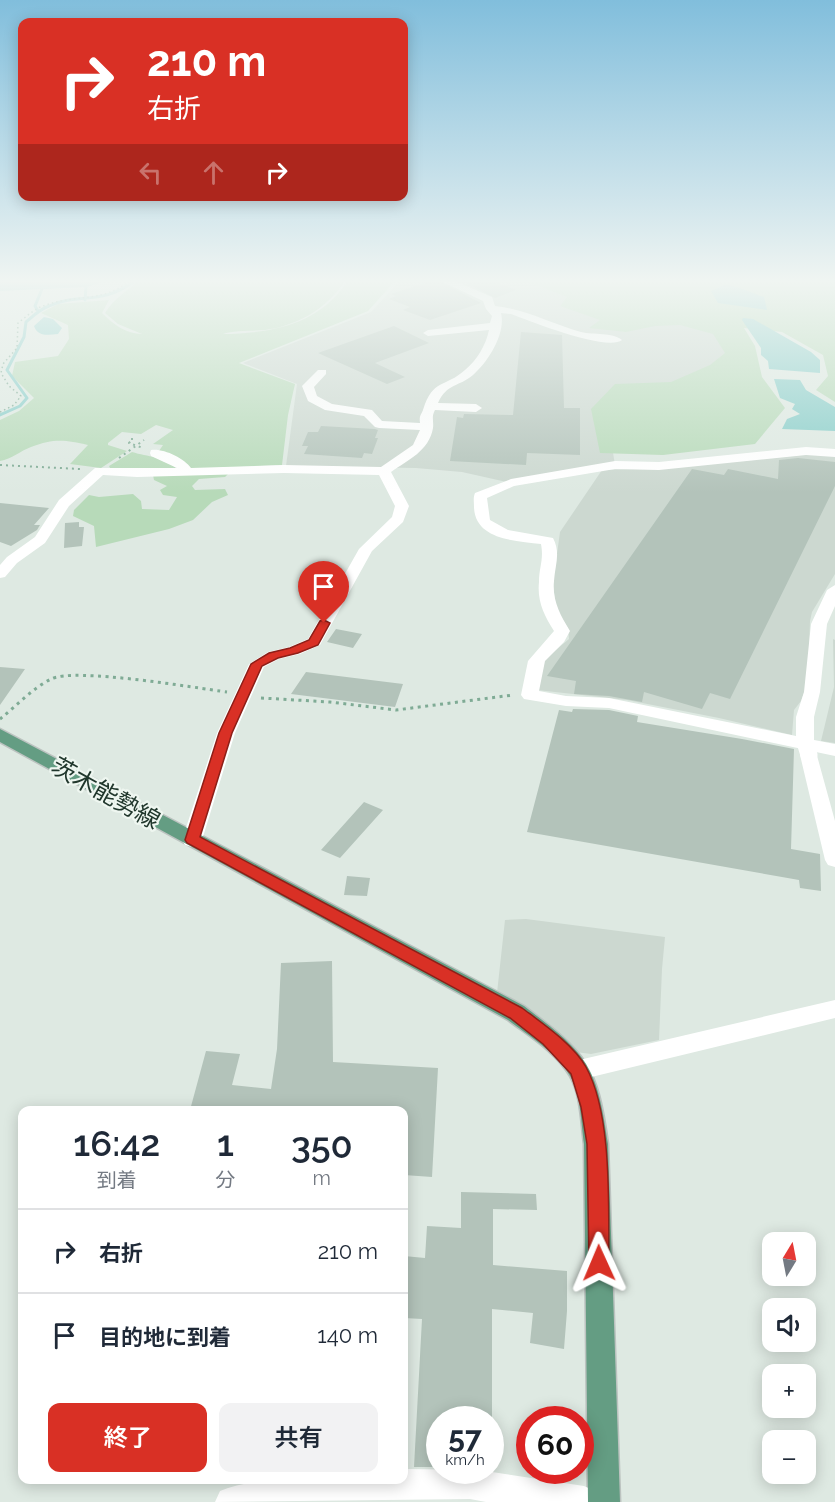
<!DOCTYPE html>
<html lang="ja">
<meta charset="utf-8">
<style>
body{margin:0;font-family:Raleway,"Noto Sans JP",sans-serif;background:#f2f2f3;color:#1f2937;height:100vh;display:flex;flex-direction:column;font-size:22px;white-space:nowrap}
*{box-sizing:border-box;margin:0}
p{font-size:20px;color:#747a83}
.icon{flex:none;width:33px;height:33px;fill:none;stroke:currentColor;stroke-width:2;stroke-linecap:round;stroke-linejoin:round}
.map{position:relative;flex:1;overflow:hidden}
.sheet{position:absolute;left:18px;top:1106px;width:390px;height:378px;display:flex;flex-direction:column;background:#fff;border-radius:12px;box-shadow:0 3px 15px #0003}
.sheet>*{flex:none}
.hud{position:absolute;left:18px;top:18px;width:390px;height:183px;border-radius:12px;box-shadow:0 3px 15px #0003;background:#d93025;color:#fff;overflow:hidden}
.needle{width:39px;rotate:10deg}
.fabs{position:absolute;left:762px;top:1232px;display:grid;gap:12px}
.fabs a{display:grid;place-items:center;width:54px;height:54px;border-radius:12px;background:#fff;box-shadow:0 3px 15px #0003;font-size:30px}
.speed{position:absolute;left:426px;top:1406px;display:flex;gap:12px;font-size:30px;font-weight:700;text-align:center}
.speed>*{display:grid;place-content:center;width:78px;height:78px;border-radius:50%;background:#fff;box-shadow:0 3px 15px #0003;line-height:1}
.speed small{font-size:15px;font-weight:400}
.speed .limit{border:9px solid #d22;background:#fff;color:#111}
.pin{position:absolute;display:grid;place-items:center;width:51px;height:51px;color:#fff;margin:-62px -26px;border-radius:50% 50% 50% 0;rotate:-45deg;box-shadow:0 0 6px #0007}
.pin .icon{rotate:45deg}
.me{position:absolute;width:66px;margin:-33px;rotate:359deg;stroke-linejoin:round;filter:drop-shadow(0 0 4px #0008)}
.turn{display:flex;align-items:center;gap:21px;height:126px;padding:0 30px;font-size:27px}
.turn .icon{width:78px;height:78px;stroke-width:2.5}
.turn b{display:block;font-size:42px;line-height:51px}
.lanes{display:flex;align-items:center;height:57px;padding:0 30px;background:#0003;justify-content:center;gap:30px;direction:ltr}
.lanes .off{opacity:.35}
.eta{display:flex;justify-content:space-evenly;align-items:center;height:102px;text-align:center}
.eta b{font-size:36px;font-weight:600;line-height:42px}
.button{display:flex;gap:12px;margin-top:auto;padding:12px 30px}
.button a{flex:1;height:69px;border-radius:12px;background:#d93025;color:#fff;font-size:24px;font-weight:600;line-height:69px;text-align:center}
.button a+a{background:#f2f2f3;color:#1f2937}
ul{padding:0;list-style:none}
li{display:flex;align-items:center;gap:18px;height:84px;padding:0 30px;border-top:2px solid #e0e1e3}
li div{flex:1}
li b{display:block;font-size:22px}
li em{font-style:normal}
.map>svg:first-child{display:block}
</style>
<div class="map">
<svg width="835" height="1502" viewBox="0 0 835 1502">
<rect width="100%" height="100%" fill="#dee9e2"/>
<!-- built -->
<path fill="#ccd8d0" d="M 399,282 L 532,282 L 710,328 L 731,354 L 699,396 L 605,404 L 615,465 L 511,483 L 462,472 L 416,468 L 286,466 L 297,384 L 243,363 L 371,312 Z
M 802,455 L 835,455 L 835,574 L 812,612 L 810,621 L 808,682 L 801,701 L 794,710 L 792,735 L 719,718 L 627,700 L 537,690 L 540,663 L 569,639 L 568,628 L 556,609 L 553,583 L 560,532 L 602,470 L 664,468 Z
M 833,639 L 835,640 L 835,743 L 821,741 L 834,687 Z
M 526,919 L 665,937 L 662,969 L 659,1040 L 591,1054 L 576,1052 L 545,1021 L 497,993 L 505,920 Z"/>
<!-- green -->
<path fill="#b7dab9" d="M 137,282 L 344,282 C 327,309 296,326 265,330 C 252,331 234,330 223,334 C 272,333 318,325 347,282 L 394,282 L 368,311 L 239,363 L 295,384 L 288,415 L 282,465 L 191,469 L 159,451 L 163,445 L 153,444 L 173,430 L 156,425 L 141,434 L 122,432 L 108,443 L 108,445 L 127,451 L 101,468 L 70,464 L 88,445 C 66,440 54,438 31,447 C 20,451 12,459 0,461 L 0,420 L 19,411 L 34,398 L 12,376 L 15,362 L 58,356 L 69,339 L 68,325 L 41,313 L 58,304 L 109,300 L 102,313 C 113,324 126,334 142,334 L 118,324 L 105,313 C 114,299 124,293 137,282 Z
M 528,282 L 835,282 L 835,402 L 816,390 L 828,376 L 823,355 L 782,332 L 744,328 L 755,346 L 762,377 L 785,408 L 755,444 L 663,455 L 600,453 L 591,409 L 615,384 L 671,382 L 710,365 L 725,353 L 713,334 L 680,325 L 655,326 L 626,332 L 589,328 L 600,320 L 560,306 L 567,297 Z
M 132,452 C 148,457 164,456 177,469 L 110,468 L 109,466 Z
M 230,472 L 225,477 L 199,479 L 192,486 L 195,490 L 225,489 L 228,495 L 212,502 L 193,520 L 169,529 L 96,547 L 94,526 L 73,516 L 74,510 L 89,495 L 99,497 L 133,494 L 141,501 L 142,509 L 169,510 L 177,497 L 163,495 L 160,490 L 167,486 L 154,480 L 153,475 Z"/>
<!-- water -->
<path fill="#87cdc9" d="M 0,282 L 103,282 L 86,287 L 0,291 Z
M 725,285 C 739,286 751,293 764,297 L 767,310 L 718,303 L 711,291 Z
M 44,317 L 53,319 L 62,328 L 58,334 C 48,335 38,337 34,326 Z
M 743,318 L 753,319 L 811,352 L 820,360 L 820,373 L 769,369 L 768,361 L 761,355 L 761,348 L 742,320 Z
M 774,379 L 800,380 L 806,390 L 835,407 L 835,431 L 782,429 L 787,419 L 800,414 L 792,409 L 795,404 L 780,398 Z"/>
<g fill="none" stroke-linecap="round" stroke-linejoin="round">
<!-- stream -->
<path stroke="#87cdc9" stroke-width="3" d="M 85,300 L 86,287
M 38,311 L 35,306 L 42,289
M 0,415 L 20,406 L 27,398 L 7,370 L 24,337 L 26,322 C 33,316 40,309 49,306 C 80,292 100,306 133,282"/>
</g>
<!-- building -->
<path fill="#b3c3ba" d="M 427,282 L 441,282 L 481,303 L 430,320 L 403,310 L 410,307 L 389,299 L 396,296 L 391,294 Z
M 464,282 L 495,282 L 516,290 L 495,298 Z
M 394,326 L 429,343 L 375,363 L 405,377 L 387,384 L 318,353 Z
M 521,332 L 562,335 L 564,408 L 580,408 L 580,455 L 527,453 L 526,465 L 450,461 L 457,417 L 463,418 L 464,414 L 513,415 Z
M 321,426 L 375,429 L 378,430 L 375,438 L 378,438 L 372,454 L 364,453 L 362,458 L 304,454 L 308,446 L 302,446 L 308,432 L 318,432 Z
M 798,458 L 835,462 L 835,486 L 730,699 L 710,693 L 702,709 L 644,692 L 642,702 L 609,696 L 574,694 L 576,681 L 547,676 L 692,469 L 724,475 L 728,469 L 778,479 L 779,460 Z
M 0,503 L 49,508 L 34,525 L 40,525 L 37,530 L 11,546 L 0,542 Z
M 79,522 L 79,527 L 84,527 L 82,546 L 64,548 L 65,523 Z
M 336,629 L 362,634 L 353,648 L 327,642 Z
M 0,667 L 25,669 L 0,705 Z
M 306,672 L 403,684 L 395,707 L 291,694 Z
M 573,709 L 609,710 L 638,716 L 637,722 L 742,739 L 794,749 L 791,849 L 820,854 L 821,891 L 800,888 L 799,880 L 527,832 L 559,710 L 572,712 Z
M 364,802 L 383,810 L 340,858 L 321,850 Z
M 347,876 L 370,878 L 367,896 L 344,895 Z
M 332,961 L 333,1062 L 438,1068 L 432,1177 L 404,1175 L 404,1110 L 190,1110 L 206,1051 L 240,1054 L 232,1085 L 271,1089 L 277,1049 L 281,963 Z
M 461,1192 L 536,1194 L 537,1210 L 493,1209 L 493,1265 L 567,1271 L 567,1311 L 564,1349 L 530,1343 L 533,1313 L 492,1309 L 492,1419 L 440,1419 L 440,1467 L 414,1467 L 422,1319 L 404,1318 L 404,1256 L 425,1258 L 427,1226 L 461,1228 Z"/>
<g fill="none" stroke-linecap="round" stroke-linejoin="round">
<!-- major casing -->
<g stroke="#bcc3c0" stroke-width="3">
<path id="major" d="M 0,729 L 524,1006 C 587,1054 597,1064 608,1144 L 620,1502 L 588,1502 L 584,1144 C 581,1123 581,1095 570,1076 C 556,1052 529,1036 508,1020 L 0,742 Z"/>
</g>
<!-- path-far2 -->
<path stroke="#7fab95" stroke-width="1.5" stroke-dasharray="1.5 3" stroke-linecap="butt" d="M 0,412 L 14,405 L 21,396 L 9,386 L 1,373 L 3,364 L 17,348 L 18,323 C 27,316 35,308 46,305 C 76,294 100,303 128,282"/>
<!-- path-far1 -->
<path stroke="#7fab95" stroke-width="2" stroke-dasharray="2 4" stroke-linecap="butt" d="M 131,439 L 133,439 L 129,443 L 143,448
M 119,458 L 144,440
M 0,465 L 80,469"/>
<!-- path -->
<path stroke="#7fab95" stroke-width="3" stroke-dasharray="3 4.5" stroke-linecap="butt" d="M 261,698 L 330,702 L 396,710 L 513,695
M 0,719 C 16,706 33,688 51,679 C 74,667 196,688 227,692"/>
<!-- minor -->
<path fill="#fff" fill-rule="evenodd" d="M 443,282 L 457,282 L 492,297 L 495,306 C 526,309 552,324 581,332 C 594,335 612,332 622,340 C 607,352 530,321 511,314 L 501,313 C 506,333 489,361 473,375 C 459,387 447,383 438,403 L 476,404 L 482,408 L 476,412 L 435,410 C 431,417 434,421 433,428 C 429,451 408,460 391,472 L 409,506 L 403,522 L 372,551 L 320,645 L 300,654 L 279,659 L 264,667 L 235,733 L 202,840 L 199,845 L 192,847 L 185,845 L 182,840 L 217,733 L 249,664 L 268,652 L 289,647 L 308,639 L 359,549 L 392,517 L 395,506 L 379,475 L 284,473 L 137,477 L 103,475 L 69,506 L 45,543 L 17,563 L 5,577 L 0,578 L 0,565 L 7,557 L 35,537 L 59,500 L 95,468 L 177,468 L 151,456 L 150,453 L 151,450 C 163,448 184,458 191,468 L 284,465 L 381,467 L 413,445 L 420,430 L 379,428 L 375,427 L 364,416 L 325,410 L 308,401 L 302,386 L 318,370 L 326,370 L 326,374 L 314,387 L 317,396 L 332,404 L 372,410 L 382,421 L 420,423 C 419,416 421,415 423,410 C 433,378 445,388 465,370 C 477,360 486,345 489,330 L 428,336 L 423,333 L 428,330 L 490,323 L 492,316 L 486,309 L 483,301 Z
M 806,447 L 835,449 L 835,457 L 806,455 L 659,470 L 615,469 L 514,486 L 487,498 L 490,520 L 508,530 L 553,538 C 561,553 555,565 554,581 C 552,600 560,615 570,631 L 564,642 L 545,661 L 539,691 L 566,696 L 609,698 L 796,736 L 796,717 L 804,692 L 811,624 L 827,590 L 835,585 L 835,606 L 827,624 L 820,692 L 814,717 L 814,740 L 835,744 L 835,756 L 816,752 L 835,821 L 835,867 L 828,865 L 825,860 L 800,755 L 807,750 L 609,708 L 566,706 L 524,699 L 521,695 L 528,661 L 554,631 C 544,615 537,601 539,582 C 539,567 544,560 541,544 C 516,541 475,540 474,507 C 474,501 473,498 475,493 L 511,479 L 615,461 L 659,462 Z
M 835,1000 L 835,1018 L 579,1080 L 571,1077 L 567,1070 L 571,1063 L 579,1060 Z
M 404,1469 L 479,1470 L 584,1486 L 595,1491 L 600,1502 L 486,1502 L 470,1499 L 215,1502 L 220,1491 C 266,1472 353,1479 404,1479 Z"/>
<!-- major -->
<use href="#major" fill="#649d83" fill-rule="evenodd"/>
<!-- minor-bridge -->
<path stroke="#fff" stroke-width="17" d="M 805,742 L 809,755"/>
</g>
<!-- sky -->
<linearGradient id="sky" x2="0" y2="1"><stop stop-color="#81bedc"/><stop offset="0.57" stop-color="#f0f5f2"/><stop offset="1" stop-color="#f0f5f2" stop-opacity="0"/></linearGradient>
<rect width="835" height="493" fill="url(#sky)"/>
<!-- route -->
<path fill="#d93025" stroke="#8d1f18" stroke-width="1.5" d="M 324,620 L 330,623 L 318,645 L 298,653 L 278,658 L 262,666 L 232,733 L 200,837 L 522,1008 C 542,1023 573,1044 586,1067 C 613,1116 608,1208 609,1263 L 606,1270 L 599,1273 L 592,1270 L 589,1263 L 587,1144 L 581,1107 L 571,1074 L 543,1044 L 510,1018 L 187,843 L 185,840 L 219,733 L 251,664 L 269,653 L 290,648 L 309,640 L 320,621 Z"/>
<g text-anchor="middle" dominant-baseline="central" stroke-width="4.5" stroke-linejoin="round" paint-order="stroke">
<!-- near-street labels -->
<g font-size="24" fill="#20372c" stroke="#eef6f0">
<text transform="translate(106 793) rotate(29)">茨木能勢線</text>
</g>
</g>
</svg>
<div class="fabs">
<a><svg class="needle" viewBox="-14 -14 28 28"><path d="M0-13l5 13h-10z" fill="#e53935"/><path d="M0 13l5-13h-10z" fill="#747a83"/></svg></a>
<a><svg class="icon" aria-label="sound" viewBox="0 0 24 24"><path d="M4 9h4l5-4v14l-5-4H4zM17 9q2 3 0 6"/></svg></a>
<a>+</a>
<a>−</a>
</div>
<div class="speed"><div>57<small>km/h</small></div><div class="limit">60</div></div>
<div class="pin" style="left:324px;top:623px;background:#d93025"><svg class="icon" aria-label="arrive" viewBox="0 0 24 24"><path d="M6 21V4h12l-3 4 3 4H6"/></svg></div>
<svg class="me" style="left:599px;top:1263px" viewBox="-20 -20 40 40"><path d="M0-17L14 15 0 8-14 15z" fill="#d93025" stroke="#fff" stroke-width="4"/></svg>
<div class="hud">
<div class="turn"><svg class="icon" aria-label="right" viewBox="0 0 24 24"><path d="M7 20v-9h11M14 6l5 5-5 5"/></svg><div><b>210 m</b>右折</div></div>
<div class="lanes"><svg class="icon off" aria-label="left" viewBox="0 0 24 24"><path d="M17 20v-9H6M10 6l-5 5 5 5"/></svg><svg class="icon off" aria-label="ahead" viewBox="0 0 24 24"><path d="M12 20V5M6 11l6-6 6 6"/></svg><svg class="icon" aria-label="right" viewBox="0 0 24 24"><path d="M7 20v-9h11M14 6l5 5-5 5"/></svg></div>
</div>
<section class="sheet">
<div class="eta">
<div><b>16:42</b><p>到着</p></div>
<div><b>1</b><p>分</p></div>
<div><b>350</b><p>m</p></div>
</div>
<ul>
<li><svg class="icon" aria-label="right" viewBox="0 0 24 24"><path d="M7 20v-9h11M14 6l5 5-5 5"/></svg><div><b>右折</b></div><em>210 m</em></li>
<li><svg class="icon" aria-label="arrive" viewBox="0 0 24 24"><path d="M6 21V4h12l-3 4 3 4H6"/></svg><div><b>目的地に到着</b></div><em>140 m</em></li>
</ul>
<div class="button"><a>終了</a><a>共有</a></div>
</section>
</div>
